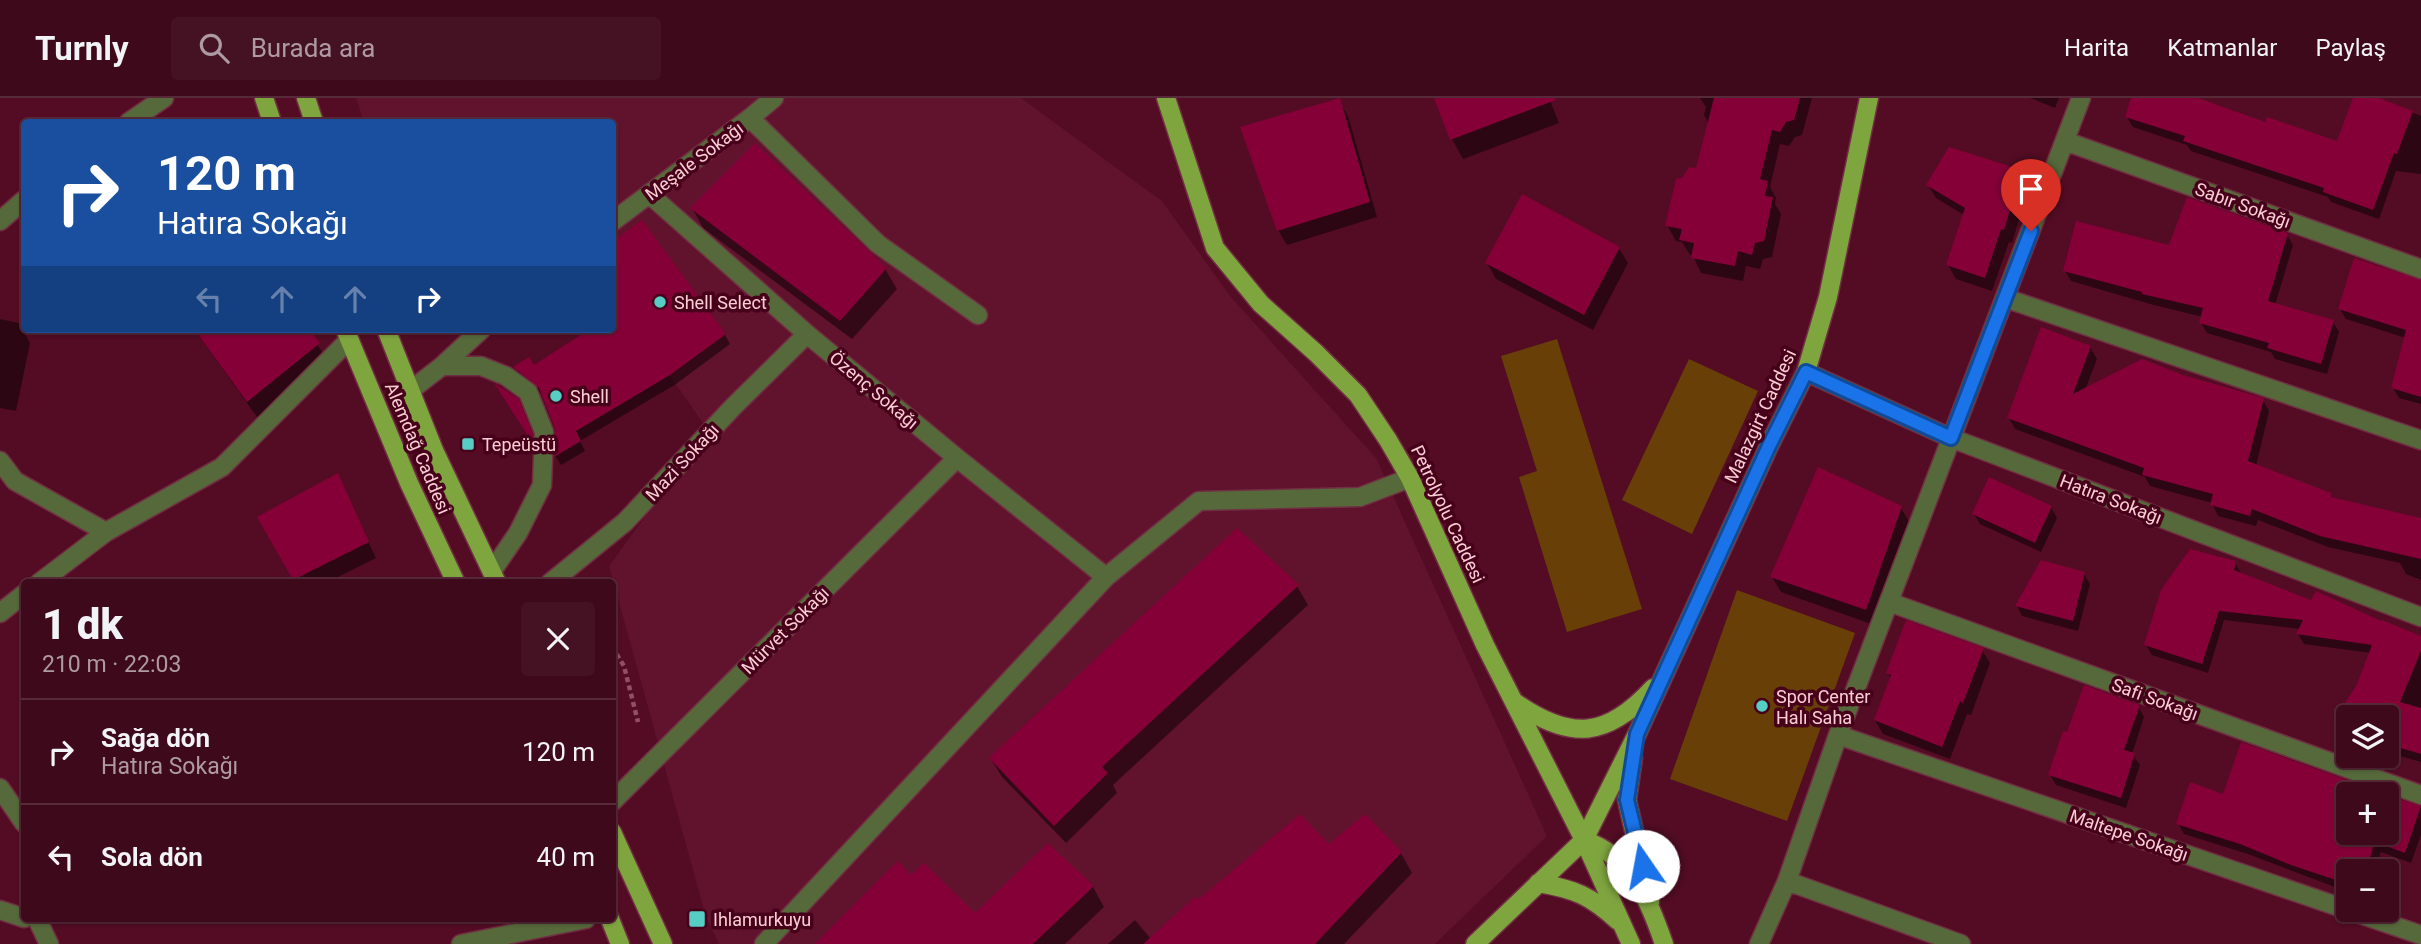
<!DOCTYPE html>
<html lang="tr">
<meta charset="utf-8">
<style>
body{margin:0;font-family:Roboto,sans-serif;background:#451223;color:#f1f3f6;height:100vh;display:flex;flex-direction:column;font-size:26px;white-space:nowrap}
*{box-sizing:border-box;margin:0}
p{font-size:23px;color:#ad9aa2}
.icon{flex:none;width:38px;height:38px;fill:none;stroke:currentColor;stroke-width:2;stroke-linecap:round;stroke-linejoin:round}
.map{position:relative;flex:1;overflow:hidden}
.panel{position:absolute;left:21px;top:481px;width:595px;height:343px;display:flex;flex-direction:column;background:#3e091a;border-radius:7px;box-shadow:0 2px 5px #0004,0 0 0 2px #572a39}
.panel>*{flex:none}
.guide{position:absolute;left:21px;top:21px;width:595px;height:214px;border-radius:7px;box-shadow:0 2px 5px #0004,0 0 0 2px #572a39;background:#1a4fa0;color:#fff;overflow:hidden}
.controls{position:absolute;left:2336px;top:607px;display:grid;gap:14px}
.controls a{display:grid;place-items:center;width:63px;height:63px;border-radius:7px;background:#3e091a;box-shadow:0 2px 5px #0004,0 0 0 2px #572a39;font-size:35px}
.pin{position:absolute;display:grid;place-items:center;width:60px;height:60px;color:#fff;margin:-72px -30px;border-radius:50% 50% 50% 0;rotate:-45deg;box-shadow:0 0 7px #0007}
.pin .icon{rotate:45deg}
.me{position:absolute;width:77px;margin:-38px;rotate:348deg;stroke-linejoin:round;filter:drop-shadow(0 0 5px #0008)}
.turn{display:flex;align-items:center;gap:24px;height:147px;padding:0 21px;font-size:32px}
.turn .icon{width:91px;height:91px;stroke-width:2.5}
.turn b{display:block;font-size:49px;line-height:60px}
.lanes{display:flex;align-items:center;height:66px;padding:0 21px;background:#0003;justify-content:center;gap:35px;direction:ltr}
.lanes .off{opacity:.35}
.round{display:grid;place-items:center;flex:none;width:74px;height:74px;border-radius:7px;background:#451223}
.summary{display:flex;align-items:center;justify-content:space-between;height:119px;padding:0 21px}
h1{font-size:42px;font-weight:800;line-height:52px}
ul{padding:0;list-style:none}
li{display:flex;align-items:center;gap:21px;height:105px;padding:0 21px;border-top:2px solid #572a39}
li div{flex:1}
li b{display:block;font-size:26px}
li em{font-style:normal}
header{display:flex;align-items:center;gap:42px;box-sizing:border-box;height:98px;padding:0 35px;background:#3e091a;border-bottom:2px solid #572a39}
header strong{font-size:33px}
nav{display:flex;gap:38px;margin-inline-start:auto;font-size:24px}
.search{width:490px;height:63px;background:#451223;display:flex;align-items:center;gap:18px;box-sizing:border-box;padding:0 24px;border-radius:7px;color:#ad9aa2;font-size:26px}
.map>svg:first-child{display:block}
</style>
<header>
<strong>Turnly</strong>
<div class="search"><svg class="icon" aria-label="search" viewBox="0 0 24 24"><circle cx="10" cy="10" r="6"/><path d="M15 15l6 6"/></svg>Burada ara</div>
<nav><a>Harita</a><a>Katmanlar</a><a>Paylaş</a></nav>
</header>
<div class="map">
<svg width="2421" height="846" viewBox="0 0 2421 846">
<rect width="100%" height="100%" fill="#530c23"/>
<!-- built -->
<path fill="#61122c" d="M 356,0 L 1021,0 L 1162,103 L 1230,198 L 1376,360 L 1547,738 L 1435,846 L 719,846 L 706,819 L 609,468 L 708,332 L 613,197 L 612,24 L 364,24 Z"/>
<!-- green -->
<path fill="#683f07" d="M 1557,241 L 1642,511 L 1567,534 L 1519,379 L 1537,373 L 1501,258 Z
M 1689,261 L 1758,293 L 1692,436 L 1622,402 Z
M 1737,492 L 1855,535 L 1787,723 L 1670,681 Z"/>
<!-- shadow -->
<path fill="#0007" d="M 1436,0 L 1549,0 L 1559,25 L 1463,61 L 1452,41 Z
M 1700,0 L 1812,0 L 1802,37 L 1795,39 L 1789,48 L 1780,46 L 1770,89 L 1776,100 L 1775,106 L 1781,116 L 1772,159 L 1763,161 L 1760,171 L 1746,168 L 1743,183 L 1701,175 L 1693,158 L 1690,157 L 1682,144 L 1676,143 L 1667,127 L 1697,72 L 1709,26 L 1704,17 L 1706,9 Z
M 2030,0 L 2059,0 L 2055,10 Z
M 2133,0 L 2193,0 L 2267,26 L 2338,45 L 2355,0 L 2374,0 L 2421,18 L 2421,76 L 2396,73 L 2379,121 L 2331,104 L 2328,99 L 2191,53 L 2187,47 L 2133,29 L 2127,19 Z
M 1339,3 L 1348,18 L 1377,119 L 1287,147 L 1278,132 Z
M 2021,73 L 2029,87 L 2012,145 L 2009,144 L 1992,193 L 1956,181 L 1948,167 L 1964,117 L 1936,100 L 1928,87 Z
M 692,110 L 885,171 L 897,191 L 852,241 L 703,130 Z
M 2287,137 L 2293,147 L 2275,207 L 2333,224 L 2339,234 L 2327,276 L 2275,261 L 2271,254 L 2207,235 L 2201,225 L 2203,219 L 2150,206 L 2071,183 L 2065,173 L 2170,149 Z
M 1619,150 L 1628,165 L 1593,232 L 1496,181 L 1487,165 Z
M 2421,184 L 2421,306 L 2399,300 L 2393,290 L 2406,240 L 2346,221 L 2340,211 Z
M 0,221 L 19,225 L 30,245 L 16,313 L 0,310 Z
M 194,231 L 307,231 L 330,266 L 260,323 Z
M 593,231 L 725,237 L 730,246 L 676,286 L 580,343 L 585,353 L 561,367 L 556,359 L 556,330 L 543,297 L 521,279 L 516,270 L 534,269 Z
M 2090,249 L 2097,261 L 2085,292 L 2182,279 L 2263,302 L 2269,313 L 2256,368 L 2330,396 L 2333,401 L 2421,422 L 2421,482 L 2406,476 L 2400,465 L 2328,449 L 2258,422 L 2256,428 L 2218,418 L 2212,405 L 2150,388 L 2145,379 L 2015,331 L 2009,320 Z
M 337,378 L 376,460 L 326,485 L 296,485 L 259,420 Z
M 2051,409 L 2057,420 L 2041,454 L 1980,426 L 1974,416 Z
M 1901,410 L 1910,425 L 1874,527 L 1781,494 L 1772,479 Z
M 2235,465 L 2241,475 L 2312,505 L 2421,539 L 2421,664 L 2400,658 L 2387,650 L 2387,620 L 2348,620 L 2348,626 L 2341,615 L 2358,586 L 2371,555 L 2304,546 L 2298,536 L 2300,531 L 2224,522 L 2208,575 L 2152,557 L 2146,547 Z
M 2084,476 L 2090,486 L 2078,533 L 2022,518 L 2017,508 Z
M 1297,488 L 1308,507 L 1113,687 L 1117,695 L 1066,745 L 1002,679 L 991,661 Z
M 1982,552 L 1990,565 L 1971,617 L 1967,616 L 1950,661 L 1883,636 L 1875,622 L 1891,581 L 1888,575 Z
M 2138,608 L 2144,619 L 2132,656 L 2140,667 L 2126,710 L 2056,687 L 2050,677 L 2068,636 Z
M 2242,646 L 2384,696 L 2348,696 L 2348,735 L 2387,735 L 2387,697 L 2421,709 L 2421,737 L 2411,765 L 2381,754 L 2374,774 L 2348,774 L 2348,794 L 2248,756 L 2184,736 L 2178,725 L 2224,698 Z
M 1365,718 L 1401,755 L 1412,775 L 1344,846 L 1108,846 L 1135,822 L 1151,841 L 1198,804 L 1329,748 Z
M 1048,748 L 1093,789 L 1104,809 L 1065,846 L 818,846 L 911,779 L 975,818 Z"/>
<!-- building -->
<path fill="#860038" d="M 1340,0 L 1370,104 L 1277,133 L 1240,29 Z
M 1434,0 L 1555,0 L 1556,2 L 1450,42 Z
M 1714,0 L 1800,0 L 1794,22 L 1786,24 L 1780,34 L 1772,32 L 1760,81 L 1768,83 L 1765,98 L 1773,99 L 1764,143 L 1755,145 L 1752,157 L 1738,153 L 1735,168 L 1691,160 L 1694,145 L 1679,142 L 1682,131 L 1665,128 L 1676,81 L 1683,79 L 1689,69 L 1696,70 Z
M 2131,0 L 2198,0 L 2265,24 L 2267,19 L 2337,43 L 2353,0 L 2379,0 L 2413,13 L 2397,56 L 2394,55 L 2373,112 L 2323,94 L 2324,90 L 2183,43 L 2185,38 L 2125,19 Z
M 755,45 L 887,170 L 840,223 L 690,110 Z
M 1949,49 L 2022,72 L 2004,132 L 2001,131 L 1985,180 L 1946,167 L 1965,110 L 1926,87 Z
M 1522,96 L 1620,149 L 1584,217 L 1485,165 Z
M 2187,99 L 2288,135 L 2268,203 L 2334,222 L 2321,266 L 2267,250 L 2269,245 L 2199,225 L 2203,210 L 2142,196 L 2142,194 L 2063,173 L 2076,123 L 2169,147 Z
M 642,122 L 726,236 L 670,277 L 576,333 L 581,343 L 554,359 L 555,330 L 539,290 L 513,269 L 529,259 L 534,267 L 590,231 L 612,231 L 612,144 Z
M 2354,160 L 2421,182 L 2421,299 L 2391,290 L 2406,232 L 2338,211 Z
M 2041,229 L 2091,248 L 2073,296 L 2142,261 L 2183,277 L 2264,300 L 2248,363 L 2331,395 L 2331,399 L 2421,420 L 2421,461 L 2320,438 L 2252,411 L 2250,418 L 2210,407 L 2213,396 L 2142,377 L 2144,370 L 2007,320 Z
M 194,231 L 309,231 L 320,245 L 247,304 Z
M 494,285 L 519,301 L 533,336 L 532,344 Z
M 1818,369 L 1902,408 L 1866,512 L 1770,479 Z
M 338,375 L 369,444 L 293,482 L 257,419 Z
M 1989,379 L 2052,408 L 2035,445 L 1972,416 Z
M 1237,430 L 1299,487 L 1102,669 L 1108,675 L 1054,728 L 989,660 Z
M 2190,451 L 2236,463 L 2234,472 L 2311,502 L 2316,493 L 2381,523 L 2382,522 L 2421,538 L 2421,553 L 2400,604 L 2421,610 L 2421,656 L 2387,646 L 2387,620 L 2348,621 L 2339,615 L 2357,586 L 2372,547 L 2296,536 L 2303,522 L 2219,513 L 2202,566 L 2144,547 L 2161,492 Z
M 2041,462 L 2085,474 L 2073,523 L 2015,508 Z
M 1906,522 L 1984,550 L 1963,605 L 1960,603 L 1942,649 L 1874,622 L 1891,577 L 1886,575 Z
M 2084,587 L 2140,607 L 2124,652 L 2135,655 L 2121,700 L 2048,677 L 2063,633 L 2067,634 Z
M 2241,644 L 2386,696 L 2348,696 L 2348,735 L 2387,735 L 2387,697 L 2421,708 L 2405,755 L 2375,744 L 2365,774 L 2348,774 L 2348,786 L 2291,767 L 2240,746 L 2176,726 L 2190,684 L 2223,696 Z
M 1300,716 L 1329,746 L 1365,716 L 1402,754 L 1315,846 L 1143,846 L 1195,799 L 1198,802 Z
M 1048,745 L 1094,788 L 1033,846 L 815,846 L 898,763 L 911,777 L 924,765 L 975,815 Z"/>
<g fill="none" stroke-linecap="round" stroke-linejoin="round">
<!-- minor casing -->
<g stroke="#712f43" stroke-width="21">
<path id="minor" d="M 750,20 L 878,146 L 978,217
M 129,24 L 164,0
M 2065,43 L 2421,171
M 649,96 L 807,236 L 957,360 L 1106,479 L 764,846
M 0,123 L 24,102
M 612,124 L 750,20 L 774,0
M 2005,200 L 2421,342
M 442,268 L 481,268 L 506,278 L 528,294 L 544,334 L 542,387 L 518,435 L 492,473
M 1806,274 L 1951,340 L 2421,519
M 411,292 L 442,268 L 482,231
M 0,363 L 15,383 L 106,434
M 1106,479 L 1199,403 L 1360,399 L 1410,380
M 39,485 L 106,434 L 222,369 L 349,242
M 550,485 L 625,424 L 733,309 L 807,236
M 1889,504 L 2421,697
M 0,515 L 24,496
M 1838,637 L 2421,837
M 0,690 L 24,725
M 612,704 L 957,360
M 1787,783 L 1961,846
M 0,812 L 24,820
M 39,825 L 49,846
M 461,846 L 586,821
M 1759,846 L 1787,783 L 1838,637 L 2081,0"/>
</g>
<!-- major casing -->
<g stroke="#712f43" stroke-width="21">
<path id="major" d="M 264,0 L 272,24
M 306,0 L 314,24
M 1166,0 L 1215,150 L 1261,206 L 1316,255 L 1358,297 L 1388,342 L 1410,380 L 1485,547 L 1584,742 L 1631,846
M 345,231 L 409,385 L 456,485
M 386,231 L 434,352 L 497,485
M 1516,605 C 1571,643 1607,640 1653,590
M 1633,660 L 1627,702 L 1650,804
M 612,734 L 663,846
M 1584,742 C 1632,759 1649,802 1664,846
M 1538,785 C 1575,791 1591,798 1618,823
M 610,821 L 620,846
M 1475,846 L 1584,742 L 1637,636 L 1769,348 L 1806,274 L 1828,199 L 1869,0"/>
</g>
<!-- path -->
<path stroke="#905263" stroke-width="4.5" stroke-dasharray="5 3.5" stroke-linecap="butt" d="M 612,549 L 624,568 L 638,624"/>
<!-- minor -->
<use href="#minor" stroke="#56693b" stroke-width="18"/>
<!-- major -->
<use href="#major" stroke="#7fa53f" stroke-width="18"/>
</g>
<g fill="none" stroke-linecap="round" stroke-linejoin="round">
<!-- route casing -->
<g stroke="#114b97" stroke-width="18">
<path id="route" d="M 1643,768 L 1627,702 L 1637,636 L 1769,348 L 1806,274 L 1951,340 L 2031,133"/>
</g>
<!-- route -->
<use href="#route" stroke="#1a73e8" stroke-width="12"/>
</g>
<!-- markers -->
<g fill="#56cec3" stroke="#47001a" stroke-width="2.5">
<circle cx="660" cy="204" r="7"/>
<circle cx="556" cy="298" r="7"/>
<rect x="461" y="339" width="14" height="14" rx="3.5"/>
<circle cx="1762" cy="608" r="7"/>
<rect x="688" y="812" width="18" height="18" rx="3.5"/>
</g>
<g text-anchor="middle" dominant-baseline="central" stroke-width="7" stroke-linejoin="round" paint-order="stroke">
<!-- street labels -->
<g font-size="18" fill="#fbced5" stroke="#47001a">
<text transform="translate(694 63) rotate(-37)">Meşale Sokağı</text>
<text transform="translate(2243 107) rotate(20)">Sabır Sokağı</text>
<text transform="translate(874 292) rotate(40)">Özenç Sokağı</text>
<text transform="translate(1760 318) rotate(-65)">Malazgirt Caddesi</text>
<text transform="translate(418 350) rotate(67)">Alemdağ Caddesi</text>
<text transform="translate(682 364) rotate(-47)">Mazi Sokağı</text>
<text transform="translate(2111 401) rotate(21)">Hatıra Sokağı</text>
<text transform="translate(1448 416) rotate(65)">Petrolyolu Caddesi</text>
<text transform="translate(785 532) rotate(-45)">Mürvet Sokağı</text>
<text transform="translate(2155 601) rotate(20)">Safi Sokağı</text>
<text transform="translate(2129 737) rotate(19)">Maltepe Sokağı</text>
</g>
<!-- poi labels -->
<g font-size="18" fill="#fbced5" stroke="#47001a" text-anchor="start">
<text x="674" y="204">Shell Select</text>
<text x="570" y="298">Shell</text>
<text x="482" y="346">Tepeüstü</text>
<text x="1776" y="598">Spor Center<tspan x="1776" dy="21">Halı Saha</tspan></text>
<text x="713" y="821">Ihlamurkuyu</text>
</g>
</g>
</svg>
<div class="controls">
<a><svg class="icon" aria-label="layers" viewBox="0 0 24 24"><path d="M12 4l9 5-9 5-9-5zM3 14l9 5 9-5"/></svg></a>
<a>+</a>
<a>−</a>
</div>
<div class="pin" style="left:2031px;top:133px;background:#d93025"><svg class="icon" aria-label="arrive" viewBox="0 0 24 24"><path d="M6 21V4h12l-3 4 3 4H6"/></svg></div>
<svg class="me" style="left:1643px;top:768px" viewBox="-20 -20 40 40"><circle r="19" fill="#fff"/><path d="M0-13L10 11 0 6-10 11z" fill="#1a73e8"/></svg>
<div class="guide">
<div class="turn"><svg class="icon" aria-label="right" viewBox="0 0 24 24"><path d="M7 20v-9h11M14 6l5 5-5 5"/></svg><div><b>120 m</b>Hatıra Sokağı</div></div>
<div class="lanes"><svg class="icon off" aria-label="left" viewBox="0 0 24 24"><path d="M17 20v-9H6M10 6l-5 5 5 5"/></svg><svg class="icon off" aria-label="ahead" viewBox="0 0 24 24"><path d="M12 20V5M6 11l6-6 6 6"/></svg><svg class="icon off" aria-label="ahead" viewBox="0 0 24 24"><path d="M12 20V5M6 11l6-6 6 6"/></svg><svg class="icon" aria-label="right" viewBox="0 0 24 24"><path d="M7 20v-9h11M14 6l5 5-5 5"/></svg></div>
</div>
<section class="panel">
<div class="summary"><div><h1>1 dk</h1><p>210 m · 22:03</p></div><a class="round"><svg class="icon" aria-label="close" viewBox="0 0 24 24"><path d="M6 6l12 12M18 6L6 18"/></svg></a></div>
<ul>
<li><svg class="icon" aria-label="right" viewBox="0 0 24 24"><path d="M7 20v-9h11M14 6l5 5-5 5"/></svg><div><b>Sağa dön</b><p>Hatıra Sokağı</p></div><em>120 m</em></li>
<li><svg class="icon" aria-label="left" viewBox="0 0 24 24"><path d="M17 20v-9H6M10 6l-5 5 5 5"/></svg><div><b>Sola dön</b></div><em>40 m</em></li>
</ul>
</section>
</div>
